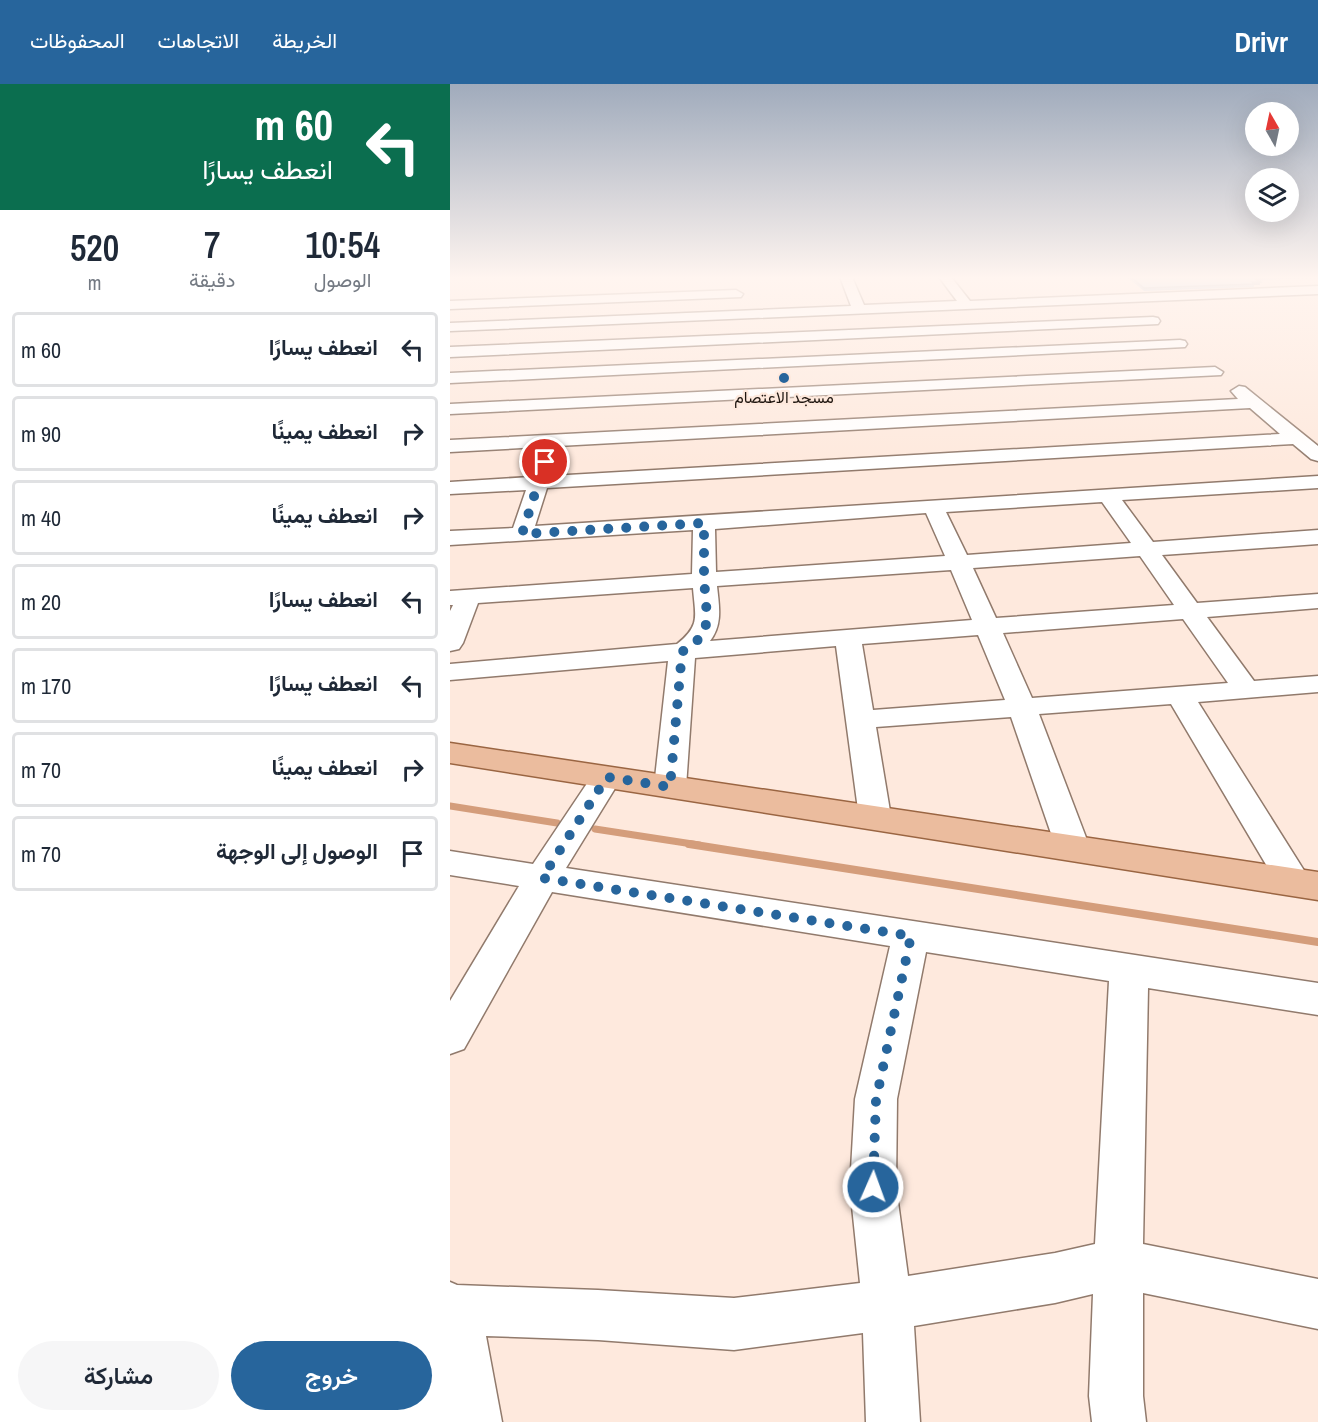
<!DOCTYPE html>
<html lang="ar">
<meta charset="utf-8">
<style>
body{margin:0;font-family:"Archivo Narrow",Vazirmatn,sans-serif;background:#f6f6f7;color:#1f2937;direction:rtl;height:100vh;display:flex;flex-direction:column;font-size:22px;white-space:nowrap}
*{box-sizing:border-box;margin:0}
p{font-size:20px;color:#747a83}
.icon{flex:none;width:33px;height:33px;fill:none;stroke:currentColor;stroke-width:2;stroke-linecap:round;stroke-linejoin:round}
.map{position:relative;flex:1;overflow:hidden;direction:ltr}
.details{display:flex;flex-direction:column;background:#fff;width:450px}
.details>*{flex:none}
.guide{background:#0b6e4f;color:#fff;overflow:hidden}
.needle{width:39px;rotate:351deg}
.tools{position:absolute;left:795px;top:18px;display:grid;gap:12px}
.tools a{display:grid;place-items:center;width:54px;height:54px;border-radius:50%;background:#fff;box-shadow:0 6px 24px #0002;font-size:30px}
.pin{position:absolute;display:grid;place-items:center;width:51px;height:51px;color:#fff;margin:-26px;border:3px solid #fff;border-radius:50%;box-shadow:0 2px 6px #0007}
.me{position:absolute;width:66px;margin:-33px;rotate:2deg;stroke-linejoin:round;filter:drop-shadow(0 0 4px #0008)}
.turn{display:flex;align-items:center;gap:21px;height:126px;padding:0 18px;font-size:27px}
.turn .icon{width:78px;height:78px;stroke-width:2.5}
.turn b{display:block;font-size:42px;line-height:51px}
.eta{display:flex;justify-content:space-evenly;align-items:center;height:102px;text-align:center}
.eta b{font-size:36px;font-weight:600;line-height:42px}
.button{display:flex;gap:12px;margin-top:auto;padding:12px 18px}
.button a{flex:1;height:69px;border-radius:36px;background:#27659c;color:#fff;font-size:24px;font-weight:600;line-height:69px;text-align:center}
.button a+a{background:#f6f6f7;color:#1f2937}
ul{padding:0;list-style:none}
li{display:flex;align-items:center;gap:18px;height:75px;margin:0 12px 9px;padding:0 6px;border:3px solid #e0e1e3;border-radius:6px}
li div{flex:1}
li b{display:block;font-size:22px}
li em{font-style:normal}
header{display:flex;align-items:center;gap:36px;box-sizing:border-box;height:84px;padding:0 30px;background:#27659c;color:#fff}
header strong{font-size:28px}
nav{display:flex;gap:33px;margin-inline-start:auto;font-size:21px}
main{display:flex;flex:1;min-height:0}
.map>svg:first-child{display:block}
</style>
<header>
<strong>Drivr</strong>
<nav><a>الخريطة</a><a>الاتجاهات</a><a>المحفوظات</a></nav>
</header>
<main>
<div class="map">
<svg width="868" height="1338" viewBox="0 0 868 1338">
<rect width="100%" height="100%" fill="#fee9dd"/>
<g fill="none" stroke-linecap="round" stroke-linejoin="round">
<!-- stream-far1 -->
<path stroke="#d49d7b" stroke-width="7" d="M 0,722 L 107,739
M 145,745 L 249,761"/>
<!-- stream -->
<path stroke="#d49d7b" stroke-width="8" d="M 239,760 L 868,858"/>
<!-- minor casing -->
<g stroke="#917a6c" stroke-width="3">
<path id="minor" d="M 390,193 L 402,193 L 414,221 L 507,217 L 489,193 L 501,193 L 520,217 L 868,202 L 868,210 L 0,247 L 0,239 L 401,222 Z
M 286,206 L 293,210 L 291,213 L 0,225 L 0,217 Z
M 703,233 L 708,234 L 710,237 L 708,240 L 0,273 L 0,263 Z
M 730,256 L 735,257 L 737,260 L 735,263 L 0,299 L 0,289 Z
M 765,283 L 773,288 L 771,291 L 0,330 L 0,320 Z
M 789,302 L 795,303 L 868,362 L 868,377 L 861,375 L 843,360 L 97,404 L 85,442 L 868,392 L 868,404 L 672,416 L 703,458 L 868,446 L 868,460 L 712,471 L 747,519 L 868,510 L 868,524 L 757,533 L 804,597 L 868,592 L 868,608 L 748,618 L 855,788 L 860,797 L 855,806 L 843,810 L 831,806 L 721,620 L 589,630 L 640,764 L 635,772 L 623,776 L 611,772 L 606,764 L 561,633 L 426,643 L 441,733 L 436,741 L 425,744 L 414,741 L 409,733 L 386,562 L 245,574 L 236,703 L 231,710 L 220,713 L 209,710 L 204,703 L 218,577 L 0,596 L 0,580 L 227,560 C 251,541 245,532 243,504 L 28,519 L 13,559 L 9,565 L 0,567 L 0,527 L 3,521 L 0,521 L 0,507 L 242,490 L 243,446 L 0,461 L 0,447 L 63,444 L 76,406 L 0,410 L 0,398 L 80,393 L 87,377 L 101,377 L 104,381 L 100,392 L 830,350 L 800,324 L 0,368 L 0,356 L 788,315 L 781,307 ZM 652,418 L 681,459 L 517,471 L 496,428 ZM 476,429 L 495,472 L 266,488 L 265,445 ZM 690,472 L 724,521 L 546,534 L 523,484 ZM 501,486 L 522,536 L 260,557 C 273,540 269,522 267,502 ZM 733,535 L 778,599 L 582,614 L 553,549 ZM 528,551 L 555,616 L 423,626 L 412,560 Z
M 157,683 L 168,686 L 172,693 L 116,784 L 868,899 L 868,931 L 698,904 L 693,1160 L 868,1195 L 868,1245 L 693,1209 L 693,1312 L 696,1338 L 642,1338 L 639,1312 L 643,1210 L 605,1219 L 464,1242 L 470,1338 L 416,1338 L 413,1249 L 284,1266 L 148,1256 L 36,1252 L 52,1338 L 0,1338 L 0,1198 L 7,1201 L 148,1206 L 284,1214 L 410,1199 L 400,1103 L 405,1015 L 440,862 L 102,808 L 14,965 L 0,970 L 0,917 L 69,802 L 0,791 L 0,767 L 83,780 L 146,686 ZM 476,868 L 659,897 L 645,1160 L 605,1169 L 458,1192 L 446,1103 L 447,1015 Z"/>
</g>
<!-- major casing -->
<g stroke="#9a6542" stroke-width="3">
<path id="major" d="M 0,659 L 868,788 L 868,816 L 0,679 Z"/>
</g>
<!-- minor -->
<use href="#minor" fill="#fff" fill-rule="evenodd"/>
<!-- major -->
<use href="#major" fill="#ebbc9e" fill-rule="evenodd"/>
</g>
<!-- wall -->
<path fill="#a3bbd4" d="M 677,193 L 868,193 L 868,194 L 813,196 L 812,197 L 810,198 L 810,201 L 804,201 L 804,203 L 694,207 Z"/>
<!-- shaded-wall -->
<path fill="#8599ac" d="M 802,198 L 810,198 L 810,201 L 804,201 L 804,200 Z"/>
<!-- building -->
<path fill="#bedaf6" stroke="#8599ac" stroke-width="1.5" d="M 681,193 L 836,193 L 811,194 L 813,195 L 805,195 L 810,198 L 802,198 L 804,200 L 694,204 Z"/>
<!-- sky -->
<linearGradient id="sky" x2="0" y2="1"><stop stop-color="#a0abbc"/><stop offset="0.51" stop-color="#fff5f0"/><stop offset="1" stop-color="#fff5f0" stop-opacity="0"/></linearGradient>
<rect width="868" height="380" fill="url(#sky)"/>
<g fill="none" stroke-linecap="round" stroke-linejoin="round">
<!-- route -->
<path stroke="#27659c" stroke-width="10" stroke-dasharray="0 18" d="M 95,378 L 72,450 L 254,439 L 254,495 L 257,532 L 255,547 L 249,555 L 232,568 L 220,703 L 157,693 L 92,794 L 461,852 L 426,1016 L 423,1103"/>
</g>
<!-- markers -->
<circle fill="#27659c" stroke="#fee9dd" stroke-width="2" cx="334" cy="294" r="6"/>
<g text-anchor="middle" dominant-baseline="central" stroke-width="4.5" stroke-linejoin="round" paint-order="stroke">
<!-- far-poi labels -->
<g font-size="16" fill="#1f1610" stroke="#fee9dd">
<text x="334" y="313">مسجد الاعتصام</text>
</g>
</g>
</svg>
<div class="tools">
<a><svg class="needle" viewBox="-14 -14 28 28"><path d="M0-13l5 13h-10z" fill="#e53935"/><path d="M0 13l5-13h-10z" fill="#747a83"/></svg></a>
<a><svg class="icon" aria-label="layers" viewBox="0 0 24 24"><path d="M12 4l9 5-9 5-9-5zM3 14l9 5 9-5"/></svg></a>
</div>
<div class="pin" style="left:95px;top:378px;background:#d93025"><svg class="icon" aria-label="arrive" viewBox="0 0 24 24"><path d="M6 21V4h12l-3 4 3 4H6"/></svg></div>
<svg class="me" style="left:423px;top:1103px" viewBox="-20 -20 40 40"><circle r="17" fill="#27659c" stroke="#fff" stroke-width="3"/><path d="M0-11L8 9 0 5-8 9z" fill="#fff"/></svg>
</div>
<section class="details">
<div class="guide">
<div class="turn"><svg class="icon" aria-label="left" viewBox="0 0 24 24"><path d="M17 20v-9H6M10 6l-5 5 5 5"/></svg><div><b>60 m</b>انعطف يسارًا</div></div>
</div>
<div class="eta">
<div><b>10:54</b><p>الوصول</p></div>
<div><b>7</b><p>دقيقة</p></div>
<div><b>520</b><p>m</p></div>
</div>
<ul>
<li><svg class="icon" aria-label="left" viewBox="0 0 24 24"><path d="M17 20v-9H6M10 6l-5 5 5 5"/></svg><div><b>انعطف يسارًا</b></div><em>60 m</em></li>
<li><svg class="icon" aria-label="right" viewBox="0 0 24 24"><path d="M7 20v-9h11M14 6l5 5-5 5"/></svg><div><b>انعطف يمينًا</b></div><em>90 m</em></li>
<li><svg class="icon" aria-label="right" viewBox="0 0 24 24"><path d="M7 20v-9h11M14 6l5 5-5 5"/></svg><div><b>انعطف يمينًا</b></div><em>40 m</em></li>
<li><svg class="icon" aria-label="left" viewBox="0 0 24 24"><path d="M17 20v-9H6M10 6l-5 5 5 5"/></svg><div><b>انعطف يسارًا</b></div><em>20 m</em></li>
<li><svg class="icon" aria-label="left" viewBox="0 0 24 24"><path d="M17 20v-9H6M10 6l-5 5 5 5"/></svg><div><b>انعطف يسارًا</b></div><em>170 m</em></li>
<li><svg class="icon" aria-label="right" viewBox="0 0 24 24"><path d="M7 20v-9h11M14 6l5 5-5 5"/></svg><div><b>انعطف يمينًا</b></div><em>70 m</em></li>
<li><svg class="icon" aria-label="arrive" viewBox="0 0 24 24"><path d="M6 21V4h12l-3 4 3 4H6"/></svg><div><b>الوصول إلى الوجهة</b></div><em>70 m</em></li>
</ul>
<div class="button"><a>خروج</a><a>مشاركة</a></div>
</section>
</main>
